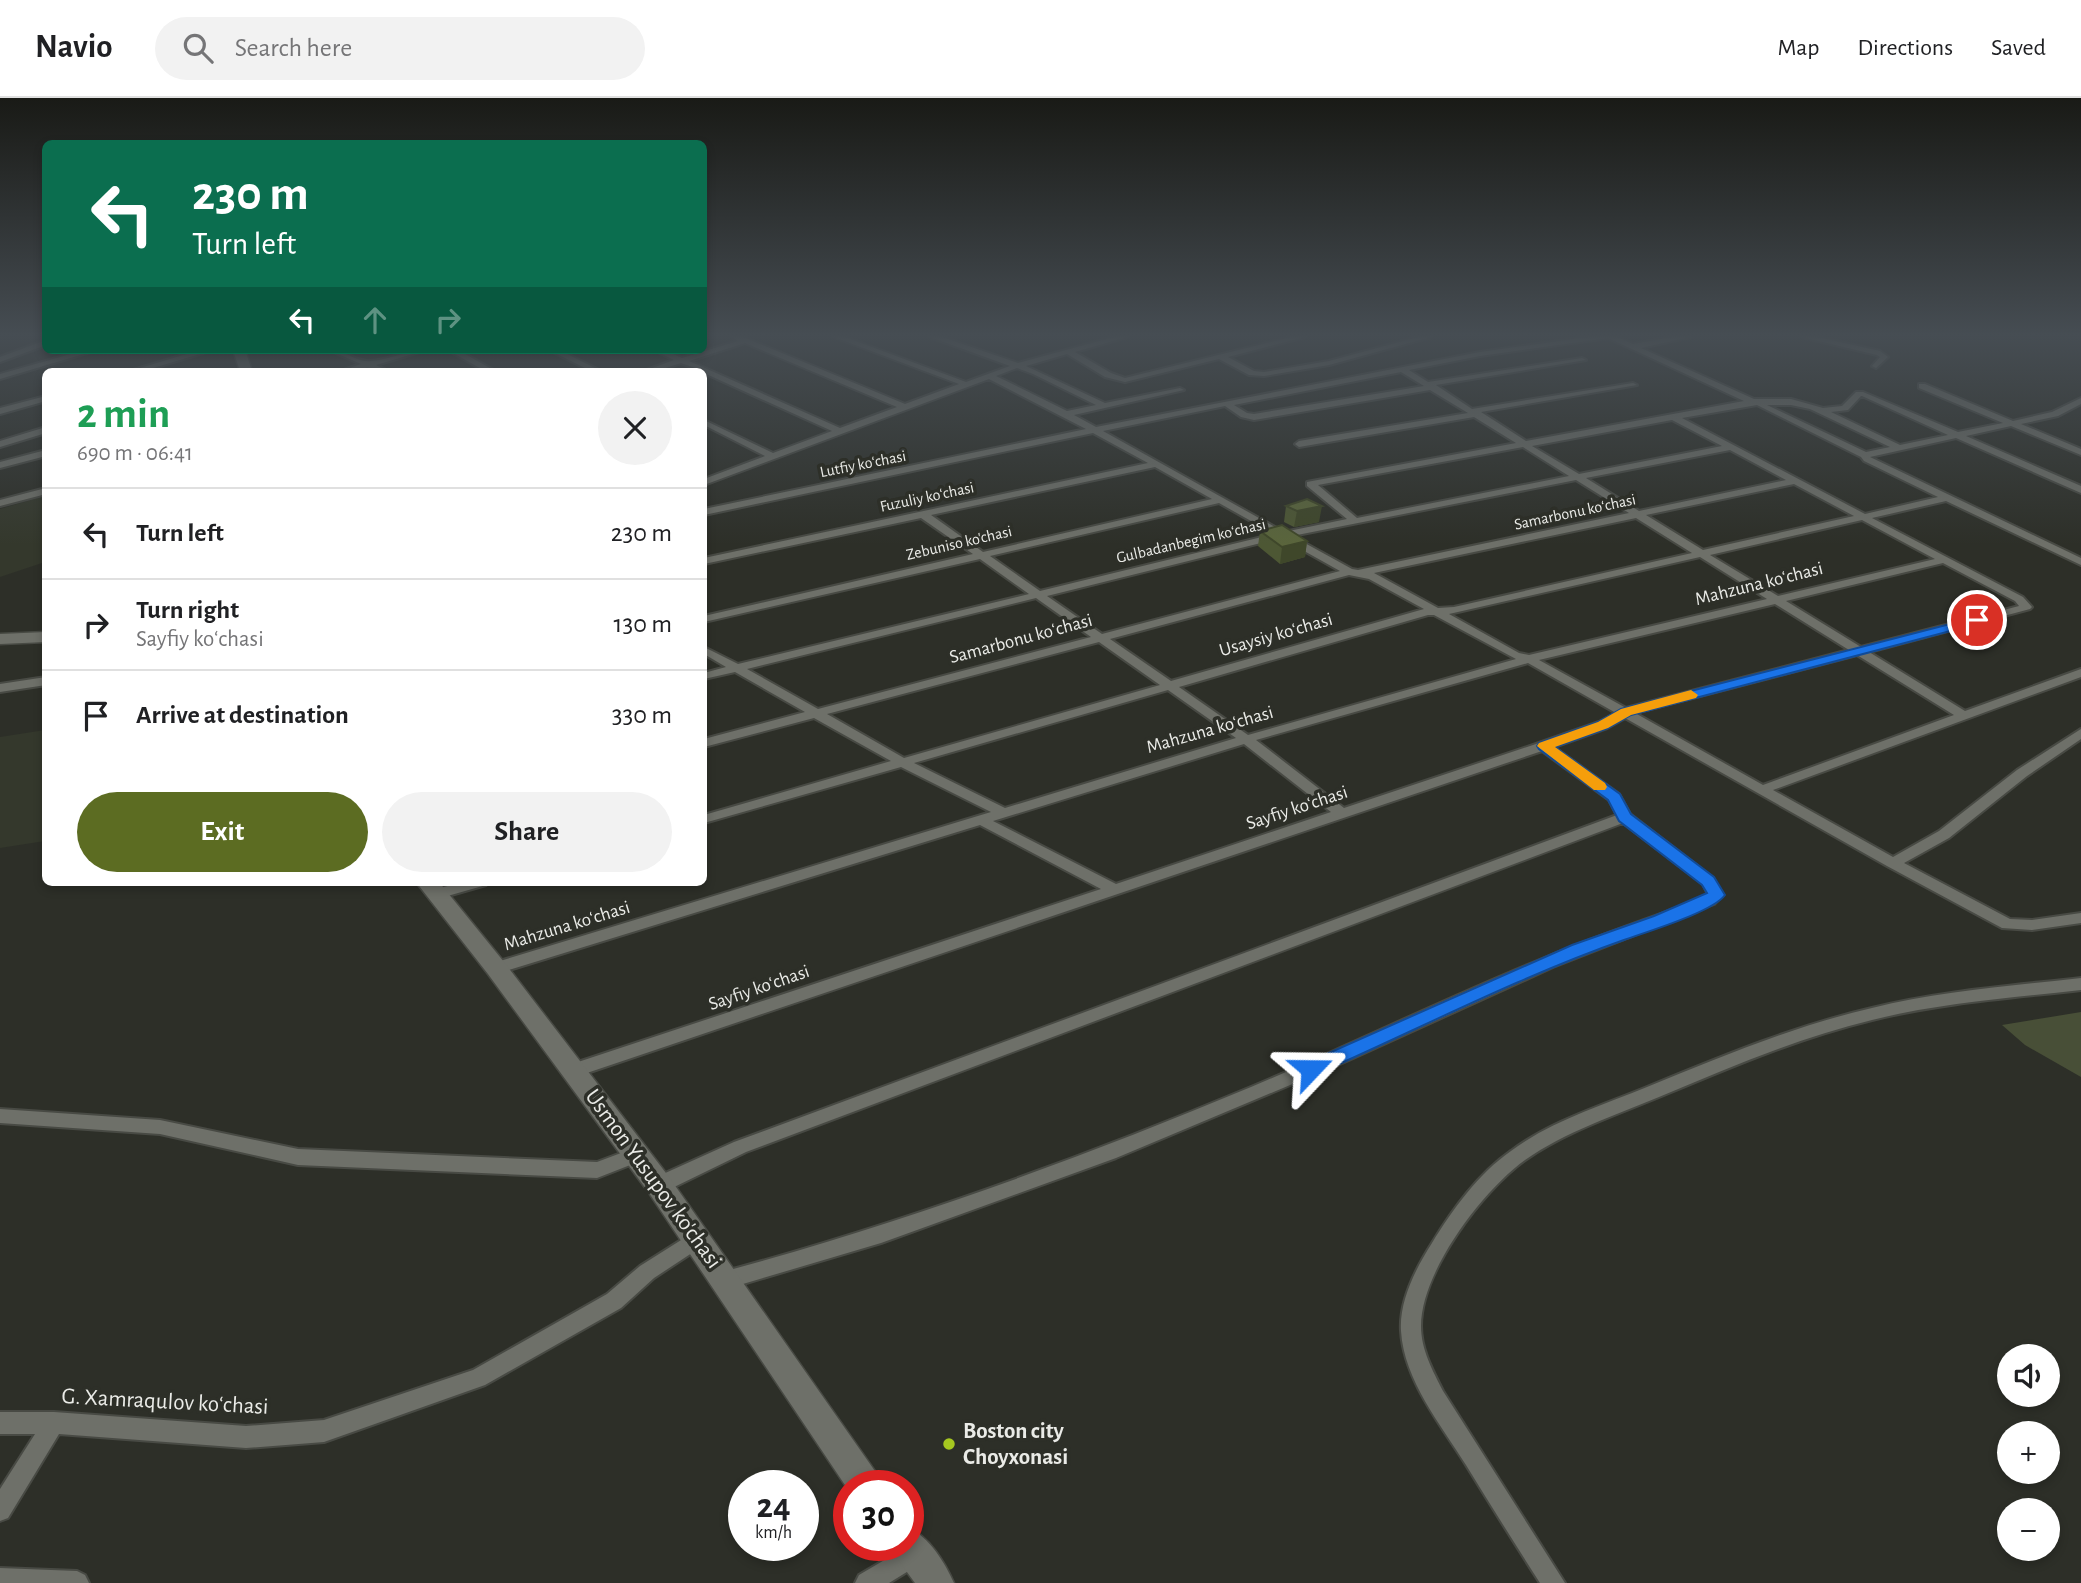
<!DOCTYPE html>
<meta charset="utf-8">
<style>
body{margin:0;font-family:"Alegreya Sans",sans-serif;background:#f2f2f2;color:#202124;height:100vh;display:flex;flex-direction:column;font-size:26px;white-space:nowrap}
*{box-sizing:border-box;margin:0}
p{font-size:23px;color:#757577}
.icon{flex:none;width:38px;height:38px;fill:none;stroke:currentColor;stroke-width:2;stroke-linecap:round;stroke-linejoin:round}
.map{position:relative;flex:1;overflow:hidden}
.panel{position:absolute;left:42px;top:270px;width:665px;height:518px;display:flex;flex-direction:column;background:#fff;border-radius:10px;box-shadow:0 4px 10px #0003}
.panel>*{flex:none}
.banner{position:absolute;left:42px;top:42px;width:665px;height:214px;border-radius:10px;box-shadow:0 4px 10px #0003;background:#0b6e4f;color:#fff;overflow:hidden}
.fabs{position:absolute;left:1997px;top:1246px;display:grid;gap:14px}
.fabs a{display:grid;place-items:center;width:63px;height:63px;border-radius:50%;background:#fff;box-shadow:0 4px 10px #0003;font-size:35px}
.speed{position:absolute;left:728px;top:1372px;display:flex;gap:14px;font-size:35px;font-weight:700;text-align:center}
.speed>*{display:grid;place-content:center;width:91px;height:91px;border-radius:50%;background:#fff;box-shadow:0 4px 10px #0003;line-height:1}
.speed small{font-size:18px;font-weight:400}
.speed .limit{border:10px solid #d22;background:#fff;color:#111}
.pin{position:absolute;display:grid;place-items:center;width:60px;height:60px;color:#fff;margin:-30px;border:4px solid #fff;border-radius:50%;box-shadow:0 2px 7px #0007}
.me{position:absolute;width:77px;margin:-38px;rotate:67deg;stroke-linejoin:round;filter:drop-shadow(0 0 5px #0008)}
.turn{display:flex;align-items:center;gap:24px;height:147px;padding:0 35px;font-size:32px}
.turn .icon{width:91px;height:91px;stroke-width:2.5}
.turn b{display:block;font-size:49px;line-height:60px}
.lanes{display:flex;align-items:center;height:66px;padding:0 35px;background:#0003;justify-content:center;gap:35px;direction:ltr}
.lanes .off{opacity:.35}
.round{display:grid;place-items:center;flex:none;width:74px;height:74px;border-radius:37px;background:#f2f2f2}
.summary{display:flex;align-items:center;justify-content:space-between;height:119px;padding:0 35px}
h1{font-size:42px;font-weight:600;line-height:52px;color:#1e9e55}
.button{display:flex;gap:14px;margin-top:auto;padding:14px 35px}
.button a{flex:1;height:80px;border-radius:42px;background:#5c6c22;color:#fff;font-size:28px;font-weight:600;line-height:80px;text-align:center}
.button a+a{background:#f2f2f2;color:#202124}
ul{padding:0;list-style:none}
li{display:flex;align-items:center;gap:21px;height:91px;padding:0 35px;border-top:2px solid #e0e0e0}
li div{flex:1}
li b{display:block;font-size:26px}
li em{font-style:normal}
header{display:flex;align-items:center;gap:42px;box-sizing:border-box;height:98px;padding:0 35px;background:#fff;border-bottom:2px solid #e0e0e0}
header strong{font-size:33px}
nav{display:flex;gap:38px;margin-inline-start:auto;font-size:24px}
.search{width:490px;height:63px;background:#f2f2f2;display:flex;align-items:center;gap:18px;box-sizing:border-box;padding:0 24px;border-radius:38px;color:#757577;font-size:26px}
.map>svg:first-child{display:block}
</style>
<header>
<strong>Navio</strong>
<div class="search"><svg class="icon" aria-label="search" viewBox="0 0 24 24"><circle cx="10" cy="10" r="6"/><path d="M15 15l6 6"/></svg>Search here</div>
<nav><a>Map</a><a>Directions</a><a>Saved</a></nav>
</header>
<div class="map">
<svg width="2081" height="1485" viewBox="0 0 2081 1485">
<rect width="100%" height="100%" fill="#2d2f28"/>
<!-- built -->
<path fill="#34382c" d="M 45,398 L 45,464 L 0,479 L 0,411 Z
M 45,632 L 45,743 L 0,750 L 0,639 Z"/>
<!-- green -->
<path fill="#484f37" d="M 2081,914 L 2081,979 L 2025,947 L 2002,927 Z"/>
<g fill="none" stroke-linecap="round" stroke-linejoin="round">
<!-- street casing -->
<g stroke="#484a44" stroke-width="4">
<path id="street" d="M 732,239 L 743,239 L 905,306 L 959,286 L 834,239 L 845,239 L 966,284 L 1010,268 L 930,239 L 942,239 L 1018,265 L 1114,239 L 1127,239 L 1075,254 L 1111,275 L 1125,280 L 1291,239 L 1305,239 L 1228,259 L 1254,273 L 1264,274 L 1329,263 L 1418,239 L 1431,239 L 1329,267 L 1264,278 L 1249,277 L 1219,261 L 1125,284 L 1105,279 L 1067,256 L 1026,268 L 1105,305 L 1180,290 L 1184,292 L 1074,317 L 1096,329 L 1480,254 L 1588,239 L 1617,239 L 1633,246 L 1673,239 L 1690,239 L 1641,250 L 1754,301 L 1791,301 L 1823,310 L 1842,308 L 1856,294 L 1863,294 L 1958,334 L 2003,325 L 1919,290 L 1919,286 L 1925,286 L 2013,323 L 2052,314 L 2081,300 L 2081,306 L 2058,318 L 2021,326 L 2081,351 L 2081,357 L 2011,328 L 1966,338 L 2081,388 L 2081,395 L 1956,340 L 1870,359 L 2081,460 L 2081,467 L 1946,403 L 1872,420 L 2023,499 L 2032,509 L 2030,511 L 1869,554 L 1965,613 L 2081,571 L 2081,579 L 1773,692 L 1893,759 L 1939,733 L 2017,672 L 2081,631 L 2081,641 L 2027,678 L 1949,740 L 1904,765 L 2010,821 L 2032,822 L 2081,815 L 2081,825 L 2032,832 L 2002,830 L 1887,768 L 1625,620 L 1607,630 L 1554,649 L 1619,696 L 1630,716 L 1713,780 L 1723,797 L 1714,806 L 1553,869 L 1340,966 L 1116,1060 L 881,1145 L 726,1191 L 719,1188 L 716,1182 L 719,1176 L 726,1173 C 906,1124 1079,1061 1251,989 C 1349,948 1444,901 1542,861 C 1591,840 1641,823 1691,805 L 1708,796 L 1703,786 L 1623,725 L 746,1054 L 666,1093 L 659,1095 L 652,1093 L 650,1087 L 652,1081 L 734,1044 L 1617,717 L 1609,702 L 1542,653 L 581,977 L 575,979 L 569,977 L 567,972 L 569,967 L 1101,791 L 980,727 L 496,876 L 490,874 L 488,870 L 490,866 L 991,714 L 901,669 L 704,725 L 704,717 L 891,663 L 814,620 L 704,649 L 704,641 L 805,614 L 735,574 L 704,581 L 704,575 L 726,569 L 704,556 L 704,549 L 738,566 L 1029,496 L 980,461 L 704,524 L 704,518 L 973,456 L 921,420 L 704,466 L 704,460 L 1148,365 L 1093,335 L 704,417 L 704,411 L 1086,331 L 989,281 L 704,387 L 704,381 L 765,358 L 704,327 L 704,322 L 773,355 L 832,333 L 704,275 L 704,273 L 681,265 L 656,273 L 644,273 L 674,262 L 654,252 L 664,252 L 682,260 L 738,243 ZM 1608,240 L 1744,303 L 1526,343 L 1481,314 L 1637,287 L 1633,285 L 1472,311 L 1436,287 L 1586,262 L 1582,260 L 1428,284 L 1409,272 L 1480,258 ZM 745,245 L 897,309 L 840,330 L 689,263 ZM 1017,270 L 1033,276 L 1096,307 L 1067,313 L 996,278 ZM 1401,274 L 1424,288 L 1254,316 L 1247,315 L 1234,307 ZM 1430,292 L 1468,315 L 1299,343 L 1295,346 L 1299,349 L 1474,319 L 1516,345 L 1307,384 L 1307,388 L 1347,421 L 1284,434 L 1103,333 L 1225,308 L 1241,319 L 1254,322 ZM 1861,298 L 1862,298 L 1948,337 L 1900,347 L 1831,314 L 1848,312 ZM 1757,307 L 1861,359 L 1864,363 L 1938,399 L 1865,416 L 1682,320 ZM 1767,307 L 1791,307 L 1810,311 L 1890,349 L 1866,354 ZM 1672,322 L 1722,348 L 1579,376 L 1532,348 ZM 1523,349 L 1569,378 L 1357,420 L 1318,387 ZM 1730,352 L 1786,382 L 1639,413 L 1586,380 ZM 1155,369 L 1212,401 L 983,454 L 931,417 ZM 1576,382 L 1629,415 L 1358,472 L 1352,471 L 1292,438 ZM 1794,386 L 1854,418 L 1703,452 L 1646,417 ZM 1219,405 L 1274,436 L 1040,493 L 990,458 ZM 1636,420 L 1692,455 L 1454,509 L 1438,510 L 1374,475 ZM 1862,422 L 1935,461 L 1778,498 L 1710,457 ZM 1281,440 L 1340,473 L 1102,536 L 1047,498 ZM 1700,459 L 1767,501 L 1529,557 L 1519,555 L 1449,516 ZM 1943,465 L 2015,503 L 2019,508 L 1861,549 L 1786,503 ZM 1349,477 L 1369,481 L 1424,511 L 1171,583 L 1110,541 ZM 1036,500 L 1091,539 L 818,611 L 747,571 ZM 1775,506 L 1849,552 L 1626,610 L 1539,562 ZM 1428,517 L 1434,517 L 1516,561 L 1248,637 L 1179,589 ZM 1099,544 L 1160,587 L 904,660 L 827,616 ZM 1857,557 L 1954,617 L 1763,687 L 1635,615 ZM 1528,565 L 1616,615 L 1599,624 L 1539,645 L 1344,710 L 1256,642 ZM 1168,592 L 1236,640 L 1005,710 L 914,665 ZM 1244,646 L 1331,714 L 1116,786 L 993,723 Z
M 1802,239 L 1817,239 L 1880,253 L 1888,259 L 1876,270 L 1872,268 L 1880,259 L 1877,257 Z
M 46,242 L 46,247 L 0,264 L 0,259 Z
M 85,252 L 97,252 L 0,281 L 0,276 Z
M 200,252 L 213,252 L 143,273 L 130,273 Z
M 329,252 C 344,252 358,265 371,263 C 390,262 407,252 426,252 L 376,267 L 388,273 C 380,273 372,269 365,270 C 356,271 350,273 341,273 L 361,266 Z
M 448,252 L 458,252 L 495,273 L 485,273 Z
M 549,252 L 559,252 L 601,273 L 591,273 Z
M 46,298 L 46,303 L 0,316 L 0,310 Z
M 46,329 L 46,335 L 0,349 L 0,343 Z
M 46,352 L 46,358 L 0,370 L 0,364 Z
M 46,390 L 46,396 L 0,408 L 0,402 Z
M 46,579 L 46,587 L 0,594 L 0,586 Z
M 463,784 L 488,784 L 486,787 L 437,801 L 430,796 L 432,792 Z
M 2081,880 L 2081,892 C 2011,900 1940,905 1872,922 C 1798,940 1728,970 1659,999 C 1613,1018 1565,1034 1525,1062 C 1482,1093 1421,1174 1421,1228 C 1421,1252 1433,1273 1443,1293 L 1565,1485 L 1540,1485 C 1515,1446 1490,1406 1466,1367 C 1441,1327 1404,1282 1401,1233 C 1399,1203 1416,1170 1432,1145 C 1453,1111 1478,1076 1511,1053 C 1551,1023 1601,1008 1647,989 C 1720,959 1794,928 1872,910 C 1940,893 2011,888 2081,880 Z
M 0,1011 L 160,1022 L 298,1051 L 597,1064 L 637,1049 L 643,1052 L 646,1057 L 643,1062 L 597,1080 L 298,1067 L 160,1036 L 0,1025 Z
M 697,1132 L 704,1135 L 707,1141 L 704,1147 L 654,1180 L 621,1210 L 485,1287 L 324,1344 L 246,1350 L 59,1336 L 8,1420 L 0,1423 L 0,1391 L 35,1336 L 0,1336 L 0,1314 L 54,1314 L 246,1328 L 324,1322 L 473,1272 L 607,1196 L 640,1168 Z
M 915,1444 L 923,1448 L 927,1456 L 923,1464 L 889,1485 L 855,1485 L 859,1477 Z
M 0,1470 L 77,1473 L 85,1477 L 89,1485 L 0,1485 Z"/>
</g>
<!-- secondary casing -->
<g stroke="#484a44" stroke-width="3">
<path id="secondary" d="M 233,252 L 245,252 L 252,273 L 240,273 Z
M 46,534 L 46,544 L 0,546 L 0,536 Z
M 416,784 L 439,784 L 504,864 L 669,1079 L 877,1376 L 882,1388 L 849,1388 L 849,1393 L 649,1095 L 488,876 Z
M 908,1430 C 929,1438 945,1465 954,1485 L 915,1485 L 896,1459 L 891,1447 L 908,1447 Z"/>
</g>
<!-- street -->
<use href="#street" fill="#6e7069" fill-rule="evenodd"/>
<!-- secondary -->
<use href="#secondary" fill="#6e7069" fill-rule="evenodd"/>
</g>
<!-- wall -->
<path fill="#4d5734" d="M 1286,408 L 1319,424 L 1294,429 L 1284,424 Z
M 1260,433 L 1307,443 L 1305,459 L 1280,466 L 1258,448 Z"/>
<!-- shaded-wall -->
<path fill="#3f472a" d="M 1322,408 L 1319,424 L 1294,429 L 1297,413 Z
M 1307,443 L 1305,459 L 1280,466 L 1282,449 Z"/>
<!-- building -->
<path fill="#5a653c" stroke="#3f472a" stroke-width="2" d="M 1307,401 L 1322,408 L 1297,413 L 1286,408 Z
M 1282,427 L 1307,443 L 1282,449 L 1260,433 Z"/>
<!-- sky -->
<linearGradient id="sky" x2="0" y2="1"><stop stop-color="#191a16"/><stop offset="0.53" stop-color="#464d53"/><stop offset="1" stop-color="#464d53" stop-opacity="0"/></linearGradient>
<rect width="2081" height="447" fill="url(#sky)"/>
<!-- route -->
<path fill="#1a73e8" stroke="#114b97" stroke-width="2" d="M 1977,519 L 1981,520 L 1981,525 L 1631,617 L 1608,630 L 1555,649 L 1620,696 L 1631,716 L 1714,779 L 1725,797 C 1713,814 1646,834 1624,842 C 1519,879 1419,931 1317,976 L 1311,979 L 1304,976 L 1301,971 L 1304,966 L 1572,847 L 1654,818 L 1707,795 L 1702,787 L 1619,723 L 1608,702 L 1539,651 L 1537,648 L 1539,645 L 1598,624 L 1621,611 Z"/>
<!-- slow -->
<path fill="#f59e0b" d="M 1691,592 L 1698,597 L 1696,600 L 1631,617 L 1608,630 L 1555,649 L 1605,685 L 1607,689 L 1605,692 L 1594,692 L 1537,648 L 1539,645 L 1598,624 L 1621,611 Z"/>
<!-- markers -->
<circle fill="#a6c820" stroke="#2d2f28" stroke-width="2.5" cx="949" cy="1346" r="7"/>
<g text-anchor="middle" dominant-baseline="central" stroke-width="7" stroke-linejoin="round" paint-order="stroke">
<!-- far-street labels -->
<g font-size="16" fill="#eaebe7" stroke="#2d2f28">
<text transform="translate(863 366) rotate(-11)">Lutfiy koʻchasi</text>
<text transform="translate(927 399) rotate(-12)">Fuzuliy koʻchasi</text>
<text transform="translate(1575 414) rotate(-12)">Samarbonu koʻchasi</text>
<text transform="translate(1191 443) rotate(-13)">Gulbadanbegim koʻchasi</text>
<text transform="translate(959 445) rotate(-13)">Zebuniso ko'chasi</text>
</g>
<!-- street labels -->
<g font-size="19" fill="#eaebe7" stroke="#2d2f28">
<text transform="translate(1759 486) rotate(-14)">Mahzuna koʻchasi</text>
<text transform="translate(1276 537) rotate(-16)">Usaysiy koʻchasi</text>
<text transform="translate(1021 541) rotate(-15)">Samarbonu koʻchasi</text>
<text transform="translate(1210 632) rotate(-16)">Mahzuna koʻchasi</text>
<text transform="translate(1297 710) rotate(-18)">Sayfiy koʻchasi</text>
<text transform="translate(567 828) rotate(-17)">Mahzuna koʻchasi</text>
<text transform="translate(759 890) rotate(-19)">Sayfiy koʻchasi</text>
</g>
<!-- near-street labels -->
<g font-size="23" fill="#eaebe7" stroke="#2d2f28">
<text transform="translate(653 1081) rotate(54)">Usmon Yusupov ko'chasi</text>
<text transform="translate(165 1304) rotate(3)">G. Xamraqulov koʻchasi</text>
</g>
<!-- near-poi labels -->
<g font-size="23" font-weight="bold" fill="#eaebe7" stroke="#2d2f28" text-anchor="start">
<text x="963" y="1333">Boston city<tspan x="963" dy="26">Choyxonasi</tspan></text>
</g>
</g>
</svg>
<div class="fabs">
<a><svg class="icon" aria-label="sound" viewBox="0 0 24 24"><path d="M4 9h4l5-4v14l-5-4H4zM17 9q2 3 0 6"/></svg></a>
<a>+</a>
<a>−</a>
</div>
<div class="speed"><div>24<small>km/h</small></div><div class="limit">30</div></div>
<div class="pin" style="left:1977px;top:522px;background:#d93025"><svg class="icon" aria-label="arrive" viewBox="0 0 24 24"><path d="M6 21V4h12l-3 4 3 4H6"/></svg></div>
<svg class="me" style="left:1311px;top:971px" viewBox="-20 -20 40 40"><path d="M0-17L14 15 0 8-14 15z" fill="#1a73e8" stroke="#fff" stroke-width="4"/></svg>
<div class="banner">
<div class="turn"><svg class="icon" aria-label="left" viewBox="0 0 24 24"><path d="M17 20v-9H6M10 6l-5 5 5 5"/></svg><div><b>230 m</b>Turn left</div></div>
<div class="lanes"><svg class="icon" aria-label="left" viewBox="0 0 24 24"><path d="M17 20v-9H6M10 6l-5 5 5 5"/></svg><svg class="icon off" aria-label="ahead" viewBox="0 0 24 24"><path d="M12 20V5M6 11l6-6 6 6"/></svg><svg class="icon off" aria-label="right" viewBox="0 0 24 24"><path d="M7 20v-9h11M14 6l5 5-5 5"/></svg></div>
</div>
<section class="panel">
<div class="summary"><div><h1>2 min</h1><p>690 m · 06:41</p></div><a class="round"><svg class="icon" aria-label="close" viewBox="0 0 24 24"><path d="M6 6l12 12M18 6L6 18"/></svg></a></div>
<ul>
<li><svg class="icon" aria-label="left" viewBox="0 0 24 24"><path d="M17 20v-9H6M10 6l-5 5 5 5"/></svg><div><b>Turn left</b></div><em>230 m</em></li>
<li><svg class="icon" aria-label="right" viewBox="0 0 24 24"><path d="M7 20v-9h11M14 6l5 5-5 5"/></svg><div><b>Turn right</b><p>Sayfiy koʻchasi</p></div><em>130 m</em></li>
<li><svg class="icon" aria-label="arrive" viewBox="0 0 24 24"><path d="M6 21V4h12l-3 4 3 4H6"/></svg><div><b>Arrive at destination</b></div><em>330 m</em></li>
</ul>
<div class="button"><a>Exit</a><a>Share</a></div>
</section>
</div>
